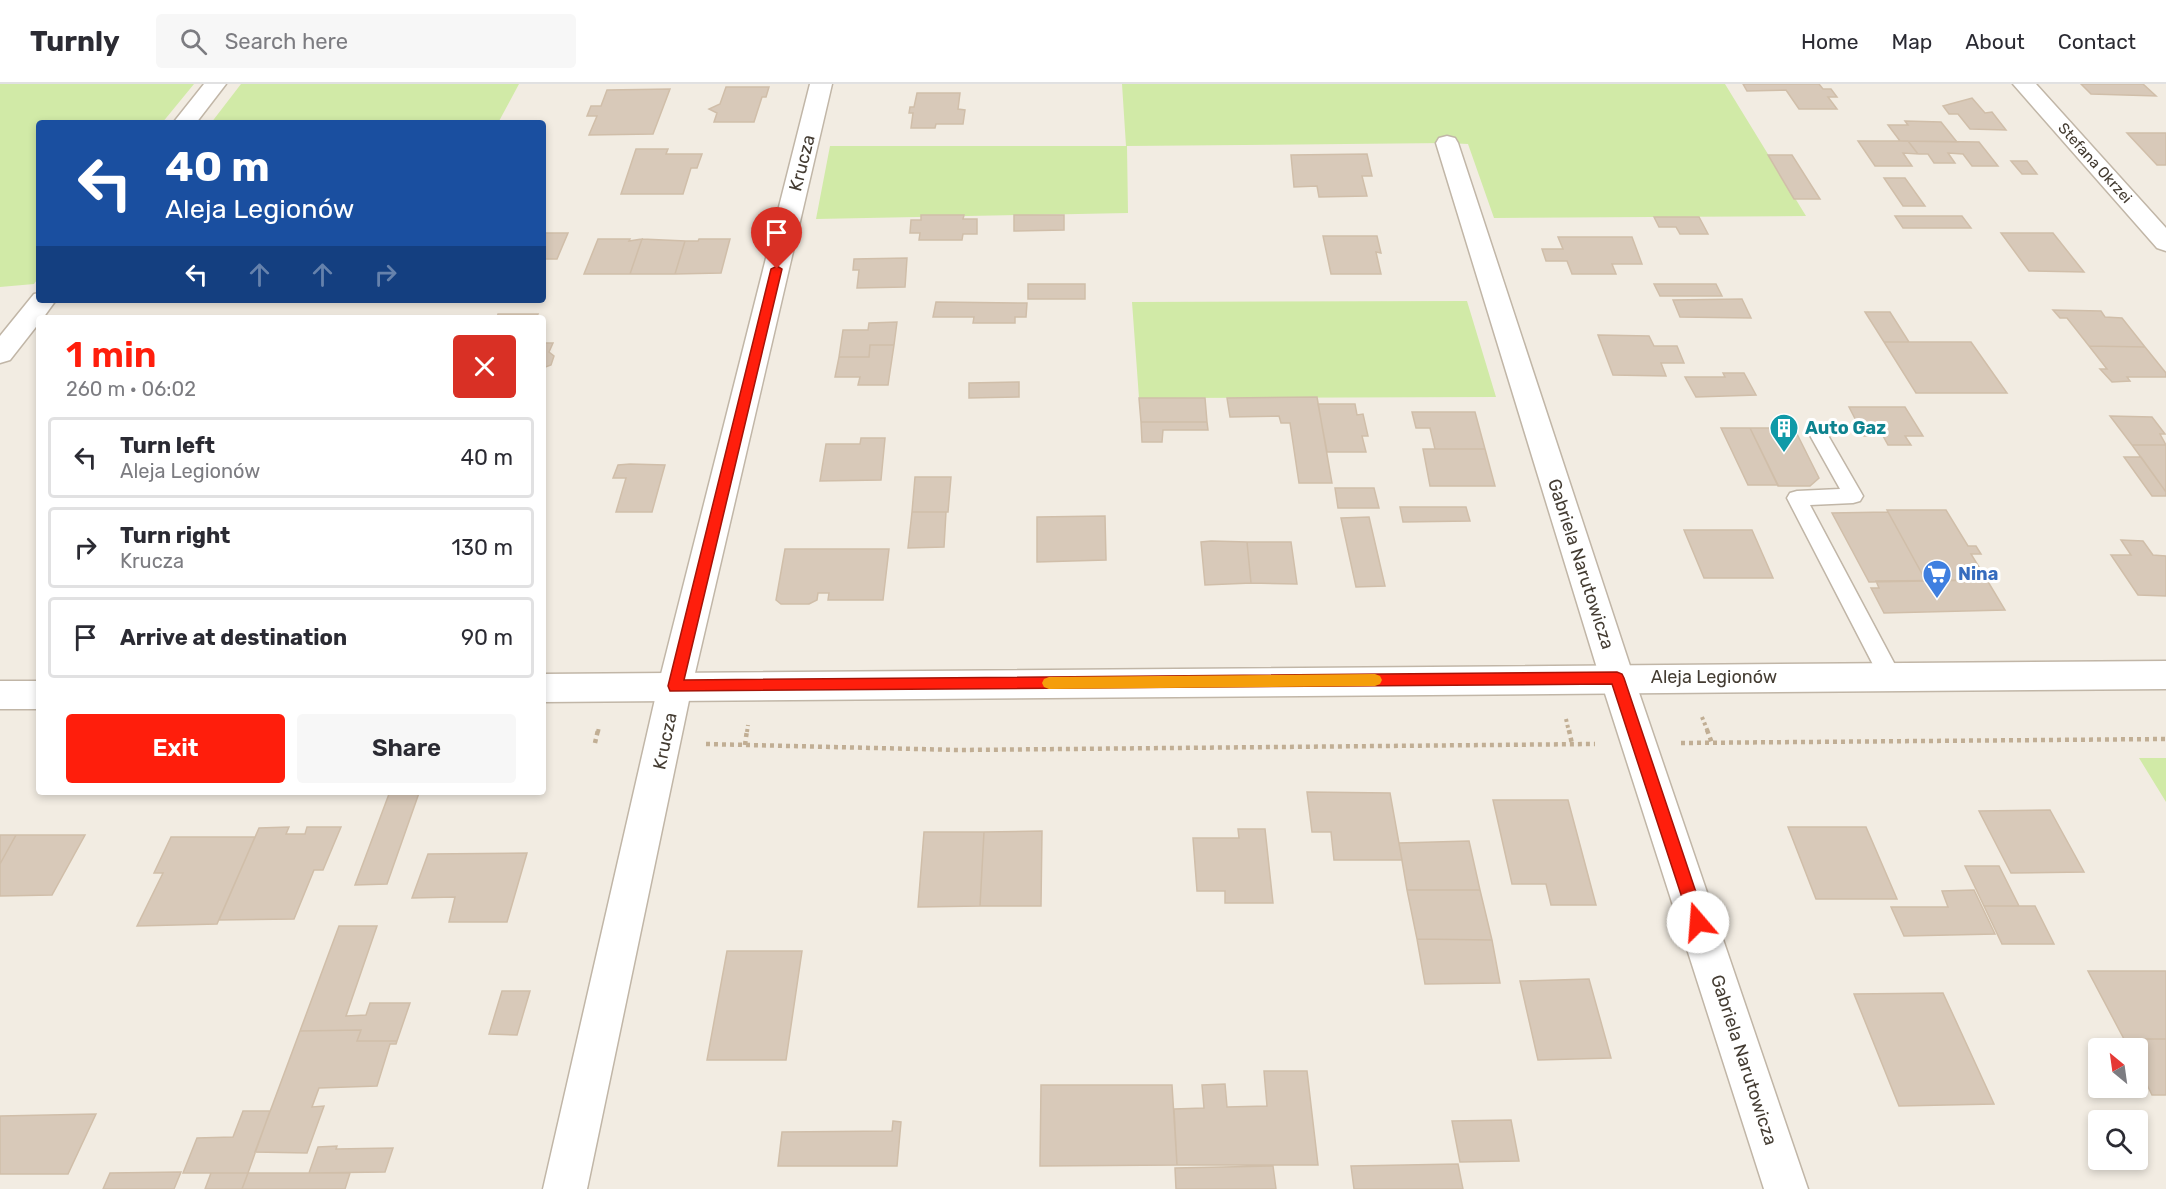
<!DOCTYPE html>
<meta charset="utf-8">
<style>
body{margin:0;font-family:Rubik,sans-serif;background:#f7f7f7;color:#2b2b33;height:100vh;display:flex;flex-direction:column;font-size:22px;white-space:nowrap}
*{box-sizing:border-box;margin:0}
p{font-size:20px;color:#7c7c81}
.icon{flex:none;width:33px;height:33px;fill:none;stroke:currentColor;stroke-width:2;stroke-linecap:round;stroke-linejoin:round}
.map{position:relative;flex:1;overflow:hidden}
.drawer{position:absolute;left:36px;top:231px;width:510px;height:480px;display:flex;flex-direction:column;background:#fff;border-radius:6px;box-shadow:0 3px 9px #0003}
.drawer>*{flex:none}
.hud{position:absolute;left:36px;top:36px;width:510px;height:183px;border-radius:6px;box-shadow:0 3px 9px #0003;background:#1a4fa0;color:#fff;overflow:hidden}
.needle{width:39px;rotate:331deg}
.controls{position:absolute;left:2088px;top:954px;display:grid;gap:12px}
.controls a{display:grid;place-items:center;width:60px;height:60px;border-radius:6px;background:#fff;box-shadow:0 3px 9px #0003;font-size:30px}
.pin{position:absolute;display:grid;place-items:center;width:51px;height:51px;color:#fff;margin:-62px -26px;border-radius:50% 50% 50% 0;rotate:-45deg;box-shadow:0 0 6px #0007}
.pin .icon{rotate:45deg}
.me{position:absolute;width:66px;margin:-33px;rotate:342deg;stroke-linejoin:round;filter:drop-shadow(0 0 4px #0008)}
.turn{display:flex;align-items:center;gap:21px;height:126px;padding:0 30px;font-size:27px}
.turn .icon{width:78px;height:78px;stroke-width:2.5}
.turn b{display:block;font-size:42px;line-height:51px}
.lanes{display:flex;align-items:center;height:57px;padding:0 30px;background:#0003;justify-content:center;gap:30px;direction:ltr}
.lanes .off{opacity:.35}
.round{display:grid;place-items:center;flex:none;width:63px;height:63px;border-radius:6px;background:#f7f7f7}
.summary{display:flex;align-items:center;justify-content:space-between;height:102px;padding:0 30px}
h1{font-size:36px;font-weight:600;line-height:45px;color:#ff1e0c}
.action{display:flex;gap:12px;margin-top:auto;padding:12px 30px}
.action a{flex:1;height:69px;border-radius:6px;background:#ff1e0c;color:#fff;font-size:24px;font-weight:600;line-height:69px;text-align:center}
.action a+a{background:#f7f7f7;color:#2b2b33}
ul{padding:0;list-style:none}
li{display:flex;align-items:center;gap:18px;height:81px;margin:0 12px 9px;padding:0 18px;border:3px solid #e1e1e2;border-radius:6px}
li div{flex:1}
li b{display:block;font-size:22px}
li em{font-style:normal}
header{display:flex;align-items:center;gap:36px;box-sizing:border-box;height:84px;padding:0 30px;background:#fff;border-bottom:2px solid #e1e1e2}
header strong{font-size:28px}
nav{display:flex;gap:33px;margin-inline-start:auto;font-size:21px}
.search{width:420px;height:54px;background:#f7f7f7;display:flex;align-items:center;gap:15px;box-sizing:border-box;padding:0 21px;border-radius:6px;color:#7c7c81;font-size:22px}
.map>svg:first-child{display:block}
</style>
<header>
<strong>Turnly</strong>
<div class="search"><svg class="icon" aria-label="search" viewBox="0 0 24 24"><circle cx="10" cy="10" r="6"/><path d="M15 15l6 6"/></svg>Search here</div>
<nav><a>Home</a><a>Map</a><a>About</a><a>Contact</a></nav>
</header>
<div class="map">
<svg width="2166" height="1105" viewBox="0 0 2166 1105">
<rect width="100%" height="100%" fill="#f2ece2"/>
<!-- green -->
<path fill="#d1eaa7" d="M 0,0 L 194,0 L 162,39 L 39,39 L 39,193 L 34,200 L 0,203 Z
M 241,0 L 519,0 L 498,39 L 211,39 Z
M 1122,0 L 1725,0 L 1806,132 L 1494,134 L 1468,60 L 1447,59 L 1127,62 L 1128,129 L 816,135 L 830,62 L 1126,62 Z
M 1467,217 L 1496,313 L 1139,314 L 1132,218 Z
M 2139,674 L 2166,674 L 2166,718 Z"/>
<!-- building -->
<path fill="#d8c9b9" stroke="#d0bea9" stroke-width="1.5" d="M 1743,0 L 1819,0 L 1823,5 L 1831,5 L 1837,13 L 1828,13 L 1837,25 L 1799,25 L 1786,6 L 1747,7 Z
M 2081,0 L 2143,0 L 2156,12 L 2091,10 Z
M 726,3 L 769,3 L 766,13 L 762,13 L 754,38 L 714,38 L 717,29 L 709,25 L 720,20 Z
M 670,5 L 653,50 L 589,51 L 597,32 L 587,32 L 591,22 L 601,22 L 607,6 Z
M 917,9 L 960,9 L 958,25 L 965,26 L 963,40 L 936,40 L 935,44 L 911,44 L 913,29 L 909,29 L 910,23 L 914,23 Z
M 1972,14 L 1985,29 L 1992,28 L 2006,46 L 1970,45 L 1958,30 L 1949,30 L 1943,22 Z
M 1905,37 L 1941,38 L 1957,58 L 1900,57 L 1888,41 L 1908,41 Z
M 2127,49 L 2166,49 L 2166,81 L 2157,81 Z
M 1858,57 L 1908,57 L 1918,70 L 1903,69 L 1912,82 L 1875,82 Z
M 1908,57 L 1979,58 L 1998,82 L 1972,82 L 1963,70 L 1948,69 L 1955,79 L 1934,79 L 1928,70 L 1918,70 Z
M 636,65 L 668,65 L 666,70 L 702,70 L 697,84 L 691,84 L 683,110 L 621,110 Z
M 1367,70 L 1372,92 L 1362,92 L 1367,112 L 1319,113 L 1317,102 L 1294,103 L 1291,71 Z
M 1768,71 L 1792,71 L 1820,115 L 1794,115 Z
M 2011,77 L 2027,77 L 2037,90 L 2022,90 Z
M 1884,94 L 1905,94 L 1925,122 L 1903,122 Z
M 921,131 L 964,131 L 963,135 L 977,135 L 977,150 L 963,150 L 962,156 L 919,156 L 920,149 L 910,149 L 911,136 L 921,136 Z
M 1014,131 L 1064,131 L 1064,146 L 1014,147 Z
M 1895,132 L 1962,132 L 1971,144 L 1903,144 Z
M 1654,133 L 1699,133 L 1708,150 L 1680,150 L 1676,143 L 1659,143 Z
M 543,149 L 568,149 L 557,175 L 543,175 Z
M 2001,149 L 2053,149 L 2084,188 L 2029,187 Z
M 1323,152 L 1377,152 L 1381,169 L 1376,168 L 1381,190 L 1331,190 Z
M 1558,153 L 1632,153 L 1642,180 L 1612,180 L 1616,190 L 1572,190 L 1567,177 L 1546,177 L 1542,165 L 1563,165 Z
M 598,155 L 630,155 L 629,157 L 642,155 L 630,190 L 584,190 Z
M 642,155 L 685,157 L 675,190 L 630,190 Z
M 699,155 L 730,155 L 721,189 L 675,190 L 685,157 L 698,157 Z
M 907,174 L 905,203 L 857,204 L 859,186 L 853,186 L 854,175 Z
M 1028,200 L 1085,200 L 1085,215 L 1028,215 Z
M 1654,200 L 1716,200 L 1722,212 L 1660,212 Z
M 1742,215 L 1751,234 L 1680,233 L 1673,216 Z
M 936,218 L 1027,219 L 1026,233 L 1015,233 L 1015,239 L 973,239 L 974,233 L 933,233 Z
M 2053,226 L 2101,227 L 2105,233 L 2122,234 L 2145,263 L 2089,262 L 2067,234 L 2060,234 Z
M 1865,228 L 1890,228 L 1909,258 L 1884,258 Z
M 498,230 L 538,230 L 536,234 L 497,234 Z
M 897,238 L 894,261 L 870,261 L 869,273 L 839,273 L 843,246 L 868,246 L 869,239 Z
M 1598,251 L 1649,252 L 1654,262 L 1677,262 L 1684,279 L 1661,279 L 1666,292 L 1613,291 Z
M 1884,258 L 1971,258 L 2007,309 L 1916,309 Z
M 543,259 L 553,259 L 549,268 L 554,272 L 551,281 L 543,284 Z
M 870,261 L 894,261 L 888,301 L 858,301 L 860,293 L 835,293 L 839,273 L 869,273 Z
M 2089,262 L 2145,263 L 2166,289 L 2166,293 L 2127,293 L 2130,297 L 2112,298 L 2100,285 L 2107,285 Z
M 1723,289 L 1744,289 L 1756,311 L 1696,313 L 1685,293 L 1725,293 Z
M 1019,298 L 1019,313 L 969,314 L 969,299 Z
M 1317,313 L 1332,399 L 1299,399 L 1290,339 L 1281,339 L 1279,332 L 1230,333 L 1227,314 Z
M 1139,314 L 1205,314 L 1207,338 L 1141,338 Z
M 1318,320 L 1355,320 L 1357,331 L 1363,330 L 1368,352 L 1362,352 L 1366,368 L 1327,368 Z
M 1849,323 L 1905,323 L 1923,352 L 1905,352 L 1911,361 L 1888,361 L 1883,352 L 1864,352 Z
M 1412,328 L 1475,328 L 1485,365 L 1435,365 L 1430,344 L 1416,344 Z
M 2110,332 L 2152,333 L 2165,350 L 2160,350 L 2166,361 L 2132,361 Z
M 1141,338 L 1207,338 L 1208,346 L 1163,346 L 1162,358 L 1142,358 Z
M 1721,344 L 1750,344 L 1778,401 L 1748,401 Z
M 1750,344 L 1794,344 L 1819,394 L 1810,402 L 1778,402 Z
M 861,354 L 885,354 L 881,396 L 820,397 L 826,360 L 860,360 Z
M 2132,361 L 2166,361 L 2166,408 L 2153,390 Z
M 1423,365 L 1485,365 L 1495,402 L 1430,402 Z
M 2124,373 L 2141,373 L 2166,408 L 2166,412 L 2152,412 Z
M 630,380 L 665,381 L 652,428 L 616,428 L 626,394 L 613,394 L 618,381 Z
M 915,393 L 951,393 L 948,428 L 912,428 Z
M 1335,404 L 1374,404 L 1379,424 L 1338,424 Z
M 1400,423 L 1466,423 L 1470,437 L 1403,438 Z
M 1887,426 L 1946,426 L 1968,462 L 1976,462 L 1981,470 L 1971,470 L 1987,496 L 1926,497 Z
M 912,428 L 946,428 L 944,463 L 908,464 Z
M 1888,428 L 1926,497 L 1869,498 L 1832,429 Z
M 1105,432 L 1106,476 L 1037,478 L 1037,433 Z
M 1369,433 L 1385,502 L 1356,503 L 1341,434 Z
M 1684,446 L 1752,446 L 1773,494 L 1704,494 Z
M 2121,456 L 2143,457 L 2153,471 L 2166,472 L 2166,512 L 2138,511 L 2111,471 L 2131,471 Z
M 1211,457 L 1247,458 L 1251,499 L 1205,501 L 1201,458 Z
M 1247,458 L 1291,458 L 1297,500 L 1251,499 Z
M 785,465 L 889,465 L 883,516 L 828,516 L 829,509 L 818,509 L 817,516 L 809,520 L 781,520 L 776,516 Z
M 1987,496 L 2005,526 L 1884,529 L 1871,504 L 1879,504 L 1876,497 Z
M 1307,708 L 1390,709 L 1402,776 L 1334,776 L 1331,748 L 1312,748 Z
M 419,709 L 387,800 L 355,801 L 389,710 Z
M 1493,716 L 1568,716 L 1596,821 L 1551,821 L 1546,800 L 1512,800 Z
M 2050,726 L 2084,788 L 2011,789 L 1979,727 Z
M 289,743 L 286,750 L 305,750 L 307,743 L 341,743 L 323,786 L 314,786 L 294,835 L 219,836 L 259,744 Z
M 1788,743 L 1866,743 L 1897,815 L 1816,815 Z
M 1238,745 L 1265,745 L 1273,819 L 1225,819 L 1225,807 L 1197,807 L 1193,754 L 1239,754 Z
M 1042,747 L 1041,822 L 980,822 L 984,748 Z
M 924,748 L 984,748 L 980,822 L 918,823 Z
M 0,751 L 16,751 L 0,780 Z
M 16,751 L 85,751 L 52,811 L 0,812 L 0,780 Z
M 171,753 L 255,753 L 217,840 L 137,842 L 163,789 L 154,789 Z
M 1469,757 L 1480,806 L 1407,806 L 1399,759 Z
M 527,769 L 507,838 L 449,838 L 455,813 L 412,814 L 428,770 Z
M 1965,782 L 1999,782 L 2019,822 L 1984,822 Z
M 1407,806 L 1480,806 L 1492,856 L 1417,855 Z
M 1974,806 L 1995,850 L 1904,852 L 1891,823 L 1948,823 L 1942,807 Z
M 1984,822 L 2035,822 L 2054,860 L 2002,860 Z
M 339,842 L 377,842 L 346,932 L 366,931 L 370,919 L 410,919 L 397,957 L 357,957 L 361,946 L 300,947 Z
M 1417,855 L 1492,856 L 1500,899 L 1425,900 Z
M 727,867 L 802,867 L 786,976 L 707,976 Z
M 2088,887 L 2166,887 L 2166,955 L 2124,955 Z
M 1589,895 L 1611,974 L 1538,976 L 1520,897 Z
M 502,907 L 530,907 L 517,951 L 489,950 Z
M 1943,909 L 1994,1020 L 1899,1022 L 1854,910 Z
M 361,946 L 357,957 L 397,957 L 396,960 L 390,960 L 377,1002 L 319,1004 L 312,1023 L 324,1022 L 307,1069 L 255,1068 L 300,947 Z
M 2124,955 L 2166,955 L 2166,1011 L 2152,1011 L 2138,982 L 2138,964 L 2129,964 Z
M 1264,987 L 1307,987 L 1318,1081 L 1177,1081 L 1174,1025 L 1204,1024 L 1202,1001 L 1225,1000 L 1227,1023 L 1267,1022 Z
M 1041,1001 L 1172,1001 L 1177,1081 L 1040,1082 Z
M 243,1027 L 270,1027 L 248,1089 L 183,1089 L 197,1054 L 233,1053 Z
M 96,1030 L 68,1090 L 0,1090 L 0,1032 Z
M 1511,1036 L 1519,1077 L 1460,1078 L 1452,1037 Z
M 893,1037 L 901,1038 L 897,1082 L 778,1082 L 782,1048 L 892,1047 Z
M 337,1062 L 336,1065 L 393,1064 L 385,1088 L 309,1089 L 318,1063 Z
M 1458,1080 L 1463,1105 L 1354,1105 L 1351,1082 Z
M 1273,1082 L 1276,1105 L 1176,1105 L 1175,1084 Z
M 181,1088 L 174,1105 L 103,1105 L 110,1089 Z
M 211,1089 L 248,1089 L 242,1105 L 205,1105 Z
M 248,1089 L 350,1089 L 345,1105 L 242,1105 Z"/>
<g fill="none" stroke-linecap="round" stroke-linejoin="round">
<!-- service casing -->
<g stroke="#c1b6a7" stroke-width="3">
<path id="service" d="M 1816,340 L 1822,341 L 1863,412 L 1860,417 L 1853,419 L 1810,421 L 1901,592 L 1898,598 L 1890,601 L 1882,598 L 1787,414 L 1790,409 L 1797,407 L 1840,405 L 1807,346 L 1810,341 Z"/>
</g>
<!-- minor casing -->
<g stroke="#c1b6a7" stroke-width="3">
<path id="minor" d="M 204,0 L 226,0 L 196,39 L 173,39 Z
M 810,0 L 832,0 L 692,602 L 587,1105 L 543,1105 L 658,602 Z
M 2013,0 L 2036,0 L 2166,144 L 2166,167 L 2157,164 Z
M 1447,52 L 1455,54 L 1458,59 L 1634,594 L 1808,1105 L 1764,1105 L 1600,594 L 1436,59 L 1439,54 Z
M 39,209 L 39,216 L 56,216 L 43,234 L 39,234 L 39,239 L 10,276 L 0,279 L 0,252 L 34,210 Z"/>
</g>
<!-- tertiary casing -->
<g stroke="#c1b6a7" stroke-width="3">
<path id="tertiary" d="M 2166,577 L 2166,605 L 543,618 L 543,590 Z
M 0,597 L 39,597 L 39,625 L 0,625 Z"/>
</g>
<!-- path-far1 -->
<path stroke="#c1ae94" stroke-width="4" stroke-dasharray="3 3" stroke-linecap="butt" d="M 1702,633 L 1708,648
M 1566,635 L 1569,648
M 598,648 L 599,643
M 747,648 L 748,641"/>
<!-- path -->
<path stroke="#c1ae94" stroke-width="4.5" stroke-dasharray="4 4" stroke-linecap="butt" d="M 1569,646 L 1572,660
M 1707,646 L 1712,659
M 595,659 L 598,646
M 1681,659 L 2166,655
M 706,660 L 959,666 L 1595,660
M 745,661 L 747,646"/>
<!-- service -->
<use href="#service" fill="#fff" fill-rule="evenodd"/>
<!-- minor -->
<use href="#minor" fill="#fff" fill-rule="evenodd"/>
<!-- tertiary -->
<use href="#tertiary" fill="#fff" fill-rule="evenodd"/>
</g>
<!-- route -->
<path fill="#ff1e0c" stroke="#a61408" stroke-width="1.5" d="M 777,182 L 782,185 L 684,596 L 1617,588 L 1622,590 L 1624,594 L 1706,838 L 1704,843 L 1698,846 L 1692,843 L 1690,838 L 1612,600 L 670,607 L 668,602 L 771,185 Z"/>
<!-- slow -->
<path fill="#f59e0b" d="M 1375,590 L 1380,592 L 1382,596 L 1380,600 L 1375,602 L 1049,605 L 1044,603 L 1042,599 L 1044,595 L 1049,593 Z"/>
<!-- icons -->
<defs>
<g id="building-pin" transform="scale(1.5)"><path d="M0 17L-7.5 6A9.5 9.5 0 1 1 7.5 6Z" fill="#0f9aa8" stroke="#fff"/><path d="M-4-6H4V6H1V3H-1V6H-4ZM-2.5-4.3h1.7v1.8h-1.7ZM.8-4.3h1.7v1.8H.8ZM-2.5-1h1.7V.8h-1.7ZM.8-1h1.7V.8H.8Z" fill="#fff"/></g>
<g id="supermarket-pin" transform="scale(1.5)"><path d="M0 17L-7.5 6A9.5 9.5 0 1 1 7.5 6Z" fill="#3f7fe0" stroke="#fff"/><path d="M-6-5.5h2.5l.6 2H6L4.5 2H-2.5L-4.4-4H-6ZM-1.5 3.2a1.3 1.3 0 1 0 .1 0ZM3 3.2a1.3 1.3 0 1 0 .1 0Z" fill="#fff"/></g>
</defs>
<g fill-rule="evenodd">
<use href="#building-pin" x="1784" y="344"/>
<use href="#supermarket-pin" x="1937" y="490"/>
</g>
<g text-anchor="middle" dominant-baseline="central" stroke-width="6" stroke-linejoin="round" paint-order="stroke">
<!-- far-street labels -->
<g font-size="15" fill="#443c32" stroke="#fff">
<text transform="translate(2095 79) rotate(48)">Stefana Okrzei</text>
</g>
<!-- street labels -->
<g font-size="18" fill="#443c32" stroke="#fff">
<text transform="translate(802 79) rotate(-76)">Krucza</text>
<text transform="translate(1581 480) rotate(72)">Gabriela Narutowicza</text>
<text x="1714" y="593">Aleja Legionów</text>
<text transform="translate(665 657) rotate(-78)">Krucza</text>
<text transform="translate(1744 976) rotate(72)">Gabriela Narutowicza</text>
</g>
<!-- culture labels -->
<g font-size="18" font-weight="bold" fill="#0d838f" stroke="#fff" text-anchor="start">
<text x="1805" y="344">Auto Gaz</text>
</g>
<!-- shop labels -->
<g font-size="18" font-weight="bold" fill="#366cbe" stroke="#fff" text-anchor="start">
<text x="1958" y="490">Nina</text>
</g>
</g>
</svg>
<div class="controls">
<a><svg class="needle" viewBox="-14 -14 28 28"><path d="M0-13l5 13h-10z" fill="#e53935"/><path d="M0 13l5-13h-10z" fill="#7c7c81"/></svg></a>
<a><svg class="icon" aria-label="search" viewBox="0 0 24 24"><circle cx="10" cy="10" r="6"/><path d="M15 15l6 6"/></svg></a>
</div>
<div class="pin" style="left:777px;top:185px;background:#d93025"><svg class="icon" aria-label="arrive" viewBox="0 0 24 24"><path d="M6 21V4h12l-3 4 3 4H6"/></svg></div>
<svg class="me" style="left:1698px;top:838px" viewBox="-20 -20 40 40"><circle r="19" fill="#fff"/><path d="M0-13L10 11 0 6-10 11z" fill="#ff1e0c"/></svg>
<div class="hud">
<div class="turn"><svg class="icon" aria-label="left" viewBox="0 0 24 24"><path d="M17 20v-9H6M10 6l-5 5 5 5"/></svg><div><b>40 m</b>Aleja Legionów</div></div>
<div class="lanes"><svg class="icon" aria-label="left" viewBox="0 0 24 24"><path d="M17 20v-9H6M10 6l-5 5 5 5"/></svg><svg class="icon off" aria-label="ahead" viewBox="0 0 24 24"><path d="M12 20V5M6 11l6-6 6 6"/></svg><svg class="icon off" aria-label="ahead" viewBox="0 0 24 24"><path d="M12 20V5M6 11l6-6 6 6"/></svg><svg class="icon off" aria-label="right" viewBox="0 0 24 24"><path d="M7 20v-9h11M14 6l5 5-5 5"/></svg></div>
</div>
<section class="drawer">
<div class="summary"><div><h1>1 min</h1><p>260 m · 06:02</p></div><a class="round" style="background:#d93025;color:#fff"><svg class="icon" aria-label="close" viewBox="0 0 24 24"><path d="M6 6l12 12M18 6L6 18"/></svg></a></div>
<ul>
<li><svg class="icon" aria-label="left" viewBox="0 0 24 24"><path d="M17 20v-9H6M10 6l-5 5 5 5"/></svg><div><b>Turn left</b><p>Aleja Legionów</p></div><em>40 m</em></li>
<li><svg class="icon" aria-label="right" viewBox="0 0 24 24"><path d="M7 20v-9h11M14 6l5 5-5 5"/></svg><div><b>Turn right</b><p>Krucza</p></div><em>130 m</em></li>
<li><svg class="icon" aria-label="arrive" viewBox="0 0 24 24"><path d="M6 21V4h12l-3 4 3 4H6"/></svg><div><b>Arrive at destination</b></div><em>90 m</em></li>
</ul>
<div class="action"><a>Exit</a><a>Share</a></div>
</section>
</div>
